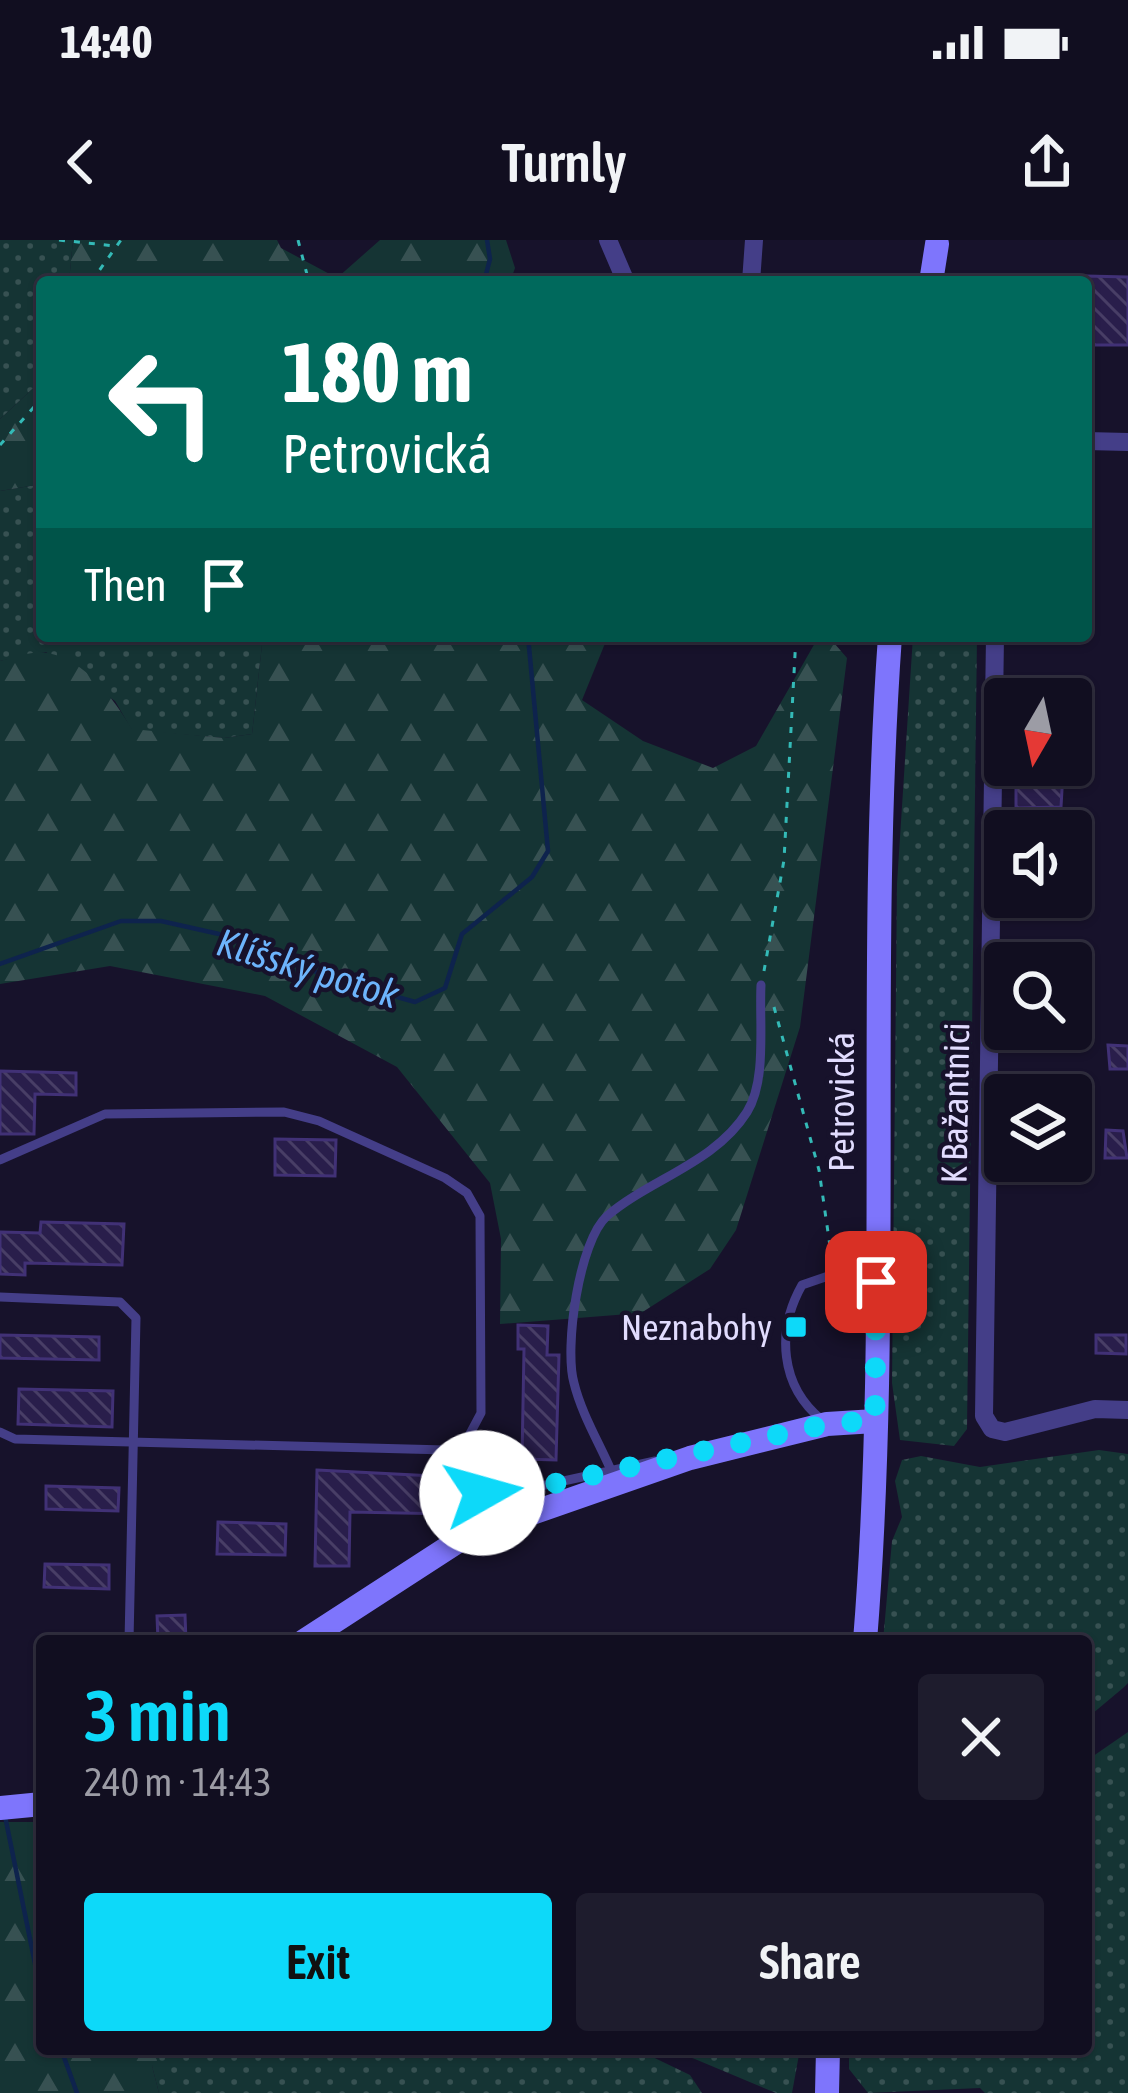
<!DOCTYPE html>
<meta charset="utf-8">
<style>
body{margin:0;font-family:"Asap Condensed",sans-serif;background:#1e1c2d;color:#f1f3f6;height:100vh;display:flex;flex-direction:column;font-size:45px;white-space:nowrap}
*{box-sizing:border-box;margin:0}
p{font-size:39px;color:#9c9ca5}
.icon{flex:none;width:66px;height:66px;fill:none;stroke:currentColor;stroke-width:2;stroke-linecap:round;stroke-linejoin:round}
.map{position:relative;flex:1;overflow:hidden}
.panel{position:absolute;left:36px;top:1395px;width:1056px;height:420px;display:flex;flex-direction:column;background:#110e20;border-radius:12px;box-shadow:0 3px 9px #0004,0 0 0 3px #302e3e}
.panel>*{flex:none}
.guide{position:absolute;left:36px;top:36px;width:1056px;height:366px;border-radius:12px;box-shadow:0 3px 9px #0004,0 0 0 3px #302e3e;background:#00695c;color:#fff;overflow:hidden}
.needle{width:78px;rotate:189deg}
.tools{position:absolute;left:984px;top:438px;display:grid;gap:24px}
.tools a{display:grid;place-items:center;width:108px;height:108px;border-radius:12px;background:#110e20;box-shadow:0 3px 9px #0004,0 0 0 3px #302e3e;font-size:60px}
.pin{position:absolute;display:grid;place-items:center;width:102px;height:102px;color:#fff;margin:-51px;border-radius:24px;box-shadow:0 6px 18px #0006}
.me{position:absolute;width:132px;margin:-66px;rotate:83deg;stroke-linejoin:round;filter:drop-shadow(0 0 9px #0008)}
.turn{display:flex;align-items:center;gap:42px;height:252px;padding:0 48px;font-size:54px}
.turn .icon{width:156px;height:156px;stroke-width:2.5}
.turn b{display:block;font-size:84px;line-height:102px}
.then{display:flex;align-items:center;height:114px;padding:0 48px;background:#0003;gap:24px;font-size:45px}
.round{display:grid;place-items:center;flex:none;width:126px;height:126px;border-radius:12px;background:#1e1c2d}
.summary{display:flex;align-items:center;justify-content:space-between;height:204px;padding:0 48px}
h1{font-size:72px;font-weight:600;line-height:90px;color:#0dd9f9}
.cta{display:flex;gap:24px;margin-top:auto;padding:24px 48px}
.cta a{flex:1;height:138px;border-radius:12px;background:#0dd9f9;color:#111;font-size:48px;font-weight:600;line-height:138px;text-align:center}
.cta a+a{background:#1e1c2d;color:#f1f3f6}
.status{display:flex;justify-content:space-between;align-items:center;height:84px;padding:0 60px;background:#110e20;direction:ltr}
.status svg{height:33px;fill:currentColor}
header{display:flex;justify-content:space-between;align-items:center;height:156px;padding:0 48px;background:#110e20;font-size:54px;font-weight:600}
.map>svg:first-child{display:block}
</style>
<div class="status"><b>14:40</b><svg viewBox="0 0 49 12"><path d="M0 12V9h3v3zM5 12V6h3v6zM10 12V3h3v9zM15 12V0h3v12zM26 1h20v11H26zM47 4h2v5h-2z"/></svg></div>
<header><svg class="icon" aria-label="back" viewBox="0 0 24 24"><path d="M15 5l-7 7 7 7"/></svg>Turnly<svg class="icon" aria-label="share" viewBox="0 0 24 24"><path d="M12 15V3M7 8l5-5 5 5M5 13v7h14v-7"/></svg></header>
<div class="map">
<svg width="1128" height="1853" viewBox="0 0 1128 1853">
<defs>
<pattern id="grass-dots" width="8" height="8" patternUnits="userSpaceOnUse" patternTransform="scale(3)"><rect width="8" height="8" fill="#153434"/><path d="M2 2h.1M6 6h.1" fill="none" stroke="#375152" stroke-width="1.8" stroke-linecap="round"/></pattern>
<pattern id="forest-firs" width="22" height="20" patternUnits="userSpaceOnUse" patternTransform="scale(3)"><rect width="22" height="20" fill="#153434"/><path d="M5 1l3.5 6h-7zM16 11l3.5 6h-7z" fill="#375152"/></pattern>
<pattern id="building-back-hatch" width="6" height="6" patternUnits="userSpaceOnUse" patternTransform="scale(3)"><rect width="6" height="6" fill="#291e4b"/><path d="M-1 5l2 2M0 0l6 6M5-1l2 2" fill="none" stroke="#483e66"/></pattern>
</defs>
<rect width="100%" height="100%" fill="#17122b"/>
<!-- grass -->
<path fill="url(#grass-dots)" d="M 0,0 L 73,0 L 69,42 L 42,42 L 42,140 L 0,179 Z
M 42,244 L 42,396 L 263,396 L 252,494 L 224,498 L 132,490 L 115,461 L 46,412 L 0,421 L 0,251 Z
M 913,396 L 977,396 L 967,1189 L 954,1206 L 900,1200 L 892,1143 L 897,644 Z
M 1099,1210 L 1128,1214 L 1128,1443 L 1123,1448 L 1086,1479 L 1086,1401 L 883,1401 L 892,1301 L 902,1277 L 895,1241 L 902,1220 L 921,1216 L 980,1227 Z
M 1128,1492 L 1128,1853 L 985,1853 L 980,1848 L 868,1853 L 849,1829 L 849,1809 L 1086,1809 L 1086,1521 Z
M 158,1809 L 636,1809 L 690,1835 L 702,1853 L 159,1853 L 152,1826 Z
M 671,1809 L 800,1809 L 792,1853 L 776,1853 Z"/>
<!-- forest -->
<path fill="url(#forest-firs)" d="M 73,0 L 277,0 L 281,8 L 337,38 L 380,0 L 506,0 L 515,28 L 510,42 L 69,42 Z
M 42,140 L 42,244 L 0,251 L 0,179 Z
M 263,396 L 608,396 L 582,460 L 643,501 L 713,528 L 756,506 L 819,396 L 828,396 L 847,418 L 800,787 L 736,990 L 710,1029 L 641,1073 L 500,1084 L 501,999 L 490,943 L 397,827 L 265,756 L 110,726 L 0,744 L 0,421 C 14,418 34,410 48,413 C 85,420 114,459 132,489 L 224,498 L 252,494 Z
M 0,1582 L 42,1582 L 42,1809 L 158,1809 L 160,1817 L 152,1826 L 159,1853 L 0,1853 Z"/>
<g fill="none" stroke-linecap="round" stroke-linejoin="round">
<!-- stream -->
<path stroke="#0e234d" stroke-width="4.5" d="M 484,42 L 490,19 L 487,0
M 0,724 L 121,681 L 161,681 L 219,694 L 334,739 L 415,762 L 445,748 L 462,694 L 532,637 L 548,611 L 528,396
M 5,1576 L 42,1758
M 61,1809 L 77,1853"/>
</g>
<!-- building -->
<path fill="url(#building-back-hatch)" stroke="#413176" stroke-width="3" d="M 1086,36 L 1128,37 L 1128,105 L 1086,105 Z
M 1041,532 L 1063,532 L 1061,567 L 1016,568 L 1016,547 L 1040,547 Z
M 1108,805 L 1128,806 L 1128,829 L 1110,829 Z
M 0,831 L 76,833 L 76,855 L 35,854 L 34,894 L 0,894 Z
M 1106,890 L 1123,891 L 1127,918 L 1105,918 Z
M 275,899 L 336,900 L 335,936 L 275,935 Z
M 41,982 L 124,984 L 122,1025 L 25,1023 L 25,1035 L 0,1034 L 0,992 L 40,993 Z
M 518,1085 L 548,1086 L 547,1115 L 559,1115 L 556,1220 L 522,1219 L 524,1109 L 518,1109 Z
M 0,1095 L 99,1097 L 99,1120 L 0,1118 Z
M 1096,1095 L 1126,1095 L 1126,1114 L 1096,1113 Z
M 19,1149 L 113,1151 L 112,1187 L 18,1184 Z
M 494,1218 L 517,1219 L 516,1242 L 489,1243 Z
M 317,1230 L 453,1237 L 452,1274 L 350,1272 L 349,1326 L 315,1326 Z
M 46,1246 L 119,1248 L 118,1271 L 46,1269 Z
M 218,1282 L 286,1284 L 285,1315 L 217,1314 Z
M 45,1324 L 109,1325 L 109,1349 L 44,1347 Z
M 185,1375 L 186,1401 L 158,1401 L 157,1376 Z"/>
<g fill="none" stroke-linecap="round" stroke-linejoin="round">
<!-- path -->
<path stroke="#34bab7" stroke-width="3" stroke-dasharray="6 9" stroke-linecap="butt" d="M 59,0 L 115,6
M 298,0 L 309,42
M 91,42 L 121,0
M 0,205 L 42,158
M 764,731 L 784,620 L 796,396
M 774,767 L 819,930 L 832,1020"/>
<!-- lane -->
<path stroke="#443e88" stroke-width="9" d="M 0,920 L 105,874 L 284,872 L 319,881 L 445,938 L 467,953 L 480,976 L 481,1173 L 465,1203 L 446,1210 L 15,1199 L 0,1192
M 0,1057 L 120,1062 L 136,1078 L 129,1401
M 822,1180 C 780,1146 776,1091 802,1045 L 834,1034 L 876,1042
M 446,1210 L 490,1257 L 655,1221
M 610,1228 C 598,1201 581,1172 574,1143 C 564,1108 579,1001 607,976 C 650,939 715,923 747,872 C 767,840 759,783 761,745"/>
<!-- street -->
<path stroke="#443e88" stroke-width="18" d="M 608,0 L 626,42
M 751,42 L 754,0
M 1086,201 L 1128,202
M 995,396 L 984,1176 L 992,1189 L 1005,1192 L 1095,1169 L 1128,1170"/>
<!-- secondary -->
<path stroke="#7e75fc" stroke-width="24" d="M 931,42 L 937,4
M 304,1401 L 466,1296 L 690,1218 L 827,1184 L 875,1181
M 865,1401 C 892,1067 866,731 890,396
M 0,1568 L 42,1564
M 827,1853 L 828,1809"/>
</g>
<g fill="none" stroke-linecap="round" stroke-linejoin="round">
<!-- route -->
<path stroke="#0dd9f9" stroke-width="21" stroke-dasharray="0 37.8" d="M 482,1253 L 497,1256 L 827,1184 L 875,1180 L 876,1042"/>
</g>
<!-- markers -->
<rect fill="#0dd9f9" stroke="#17122b" stroke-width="4.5" x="784" y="1075" width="24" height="24" rx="6"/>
<g text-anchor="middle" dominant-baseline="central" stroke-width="9" stroke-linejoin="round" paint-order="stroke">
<!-- street labels -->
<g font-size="36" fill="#e1dcfe" stroke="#17122b">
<text transform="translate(841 862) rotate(-90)">Petrovická</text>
<text transform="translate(955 863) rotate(-89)">K Bažantnici</text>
</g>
<!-- poi labels -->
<g font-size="36" fill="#e1dcfe" stroke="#17122b" text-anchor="end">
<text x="772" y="1087">Neznabohy</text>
</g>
<!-- water labels -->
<g font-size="39" font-style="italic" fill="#6db4fc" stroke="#17122b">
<text transform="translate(308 728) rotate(17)">Klíšský potok</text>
</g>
</g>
</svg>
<div class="tools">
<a><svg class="needle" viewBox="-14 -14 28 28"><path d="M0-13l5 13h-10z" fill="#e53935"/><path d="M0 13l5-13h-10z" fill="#9c9ca5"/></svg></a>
<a><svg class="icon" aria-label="sound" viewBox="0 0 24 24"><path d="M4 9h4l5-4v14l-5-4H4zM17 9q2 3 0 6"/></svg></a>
<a><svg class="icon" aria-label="search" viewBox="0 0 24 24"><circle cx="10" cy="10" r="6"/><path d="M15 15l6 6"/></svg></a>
<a><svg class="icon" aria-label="layers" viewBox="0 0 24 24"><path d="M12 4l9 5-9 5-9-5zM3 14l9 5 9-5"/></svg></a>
</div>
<div class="pin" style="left:876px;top:1042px;background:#d93025"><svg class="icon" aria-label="arrive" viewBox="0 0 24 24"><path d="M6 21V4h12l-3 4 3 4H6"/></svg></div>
<svg class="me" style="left:482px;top:1253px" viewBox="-20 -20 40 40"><circle r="19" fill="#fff"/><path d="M0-13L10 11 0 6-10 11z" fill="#0dd9f9"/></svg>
<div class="guide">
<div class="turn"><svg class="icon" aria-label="left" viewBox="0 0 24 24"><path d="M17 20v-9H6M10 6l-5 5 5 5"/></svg><div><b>180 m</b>Petrovická</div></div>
<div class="then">Then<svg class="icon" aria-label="arrive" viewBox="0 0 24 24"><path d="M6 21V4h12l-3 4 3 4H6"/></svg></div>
</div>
<section class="panel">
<div class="summary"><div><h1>3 min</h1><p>240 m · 14:43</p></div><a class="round"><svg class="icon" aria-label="close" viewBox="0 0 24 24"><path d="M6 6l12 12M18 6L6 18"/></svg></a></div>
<div class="cta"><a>Exit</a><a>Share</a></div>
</section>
</div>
